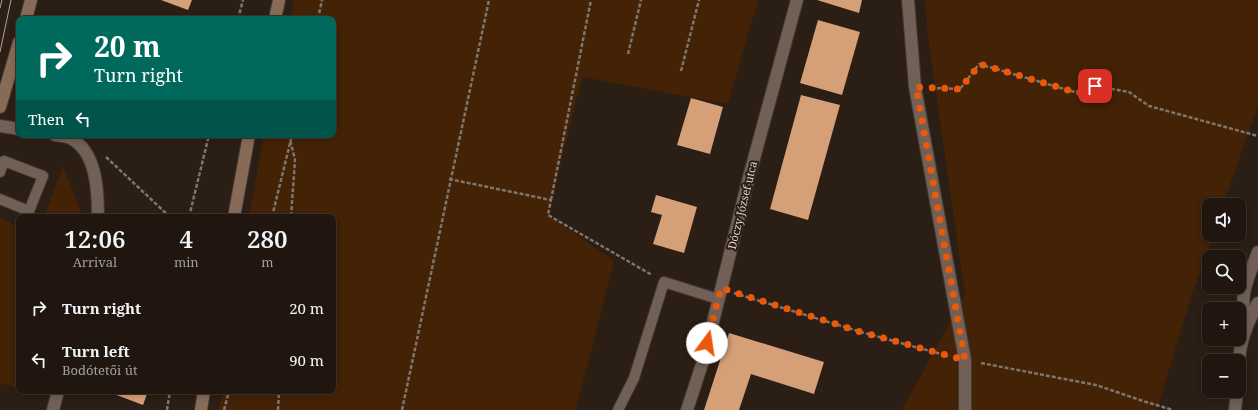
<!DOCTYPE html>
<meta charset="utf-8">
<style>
body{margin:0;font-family:"Noto Serif",serif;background:#281f18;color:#f1f3f6;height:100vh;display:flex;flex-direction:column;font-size:15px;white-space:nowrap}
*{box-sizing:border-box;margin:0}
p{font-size:13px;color:#a29f9e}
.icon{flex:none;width:22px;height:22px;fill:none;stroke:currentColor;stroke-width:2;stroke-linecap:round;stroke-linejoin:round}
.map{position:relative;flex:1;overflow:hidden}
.drawer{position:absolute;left:16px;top:214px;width:320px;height:180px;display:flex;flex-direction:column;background:#20160f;border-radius:8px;box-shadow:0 2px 6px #0003,0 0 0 1px #3d352f}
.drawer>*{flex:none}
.guide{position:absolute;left:16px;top:16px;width:320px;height:122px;border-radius:8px;box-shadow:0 2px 6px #0003,0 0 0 1px #3d352f;background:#00695c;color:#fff;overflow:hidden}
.buttons{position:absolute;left:1202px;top:198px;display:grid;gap:8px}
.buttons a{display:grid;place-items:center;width:44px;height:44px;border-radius:8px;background:#20160f;box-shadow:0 2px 6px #0003,0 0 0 1px #3d352f;font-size:20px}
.pin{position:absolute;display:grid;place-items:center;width:34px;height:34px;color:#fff;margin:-17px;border-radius:8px;box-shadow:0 2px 6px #0006}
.me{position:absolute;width:44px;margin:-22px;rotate:14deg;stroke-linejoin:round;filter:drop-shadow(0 0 3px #0008)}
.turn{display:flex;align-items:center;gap:14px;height:84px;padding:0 12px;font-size:18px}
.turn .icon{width:52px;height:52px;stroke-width:2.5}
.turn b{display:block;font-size:28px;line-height:34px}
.then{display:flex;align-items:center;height:38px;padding:0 12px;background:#0003;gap:8px;font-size:15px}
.eta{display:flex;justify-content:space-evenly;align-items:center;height:68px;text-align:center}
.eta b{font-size:24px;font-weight:600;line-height:28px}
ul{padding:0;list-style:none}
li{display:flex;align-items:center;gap:12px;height:52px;padding:0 12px}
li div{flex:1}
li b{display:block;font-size:15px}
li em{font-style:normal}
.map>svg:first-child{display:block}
</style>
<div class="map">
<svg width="1258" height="410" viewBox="0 0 1258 410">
<rect width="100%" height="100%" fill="#2b1e14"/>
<!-- green -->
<path fill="#432206" d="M 294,0 L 758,0 L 728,104 L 582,77 L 548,215 L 614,261 L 576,410 L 219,410 L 222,391 L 333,391 L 333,217 L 249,217 L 264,135 L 333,135 L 333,19 L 290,19 Z
M 925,0 L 1258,0 L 1258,106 L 1223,205 L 1209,205 L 1209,235 L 1213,235 L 1193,291 L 1157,410 L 902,410 L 965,295 L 928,37 Z
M 63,166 L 83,217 L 44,217 Z
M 0,218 L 19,226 L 19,389 L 0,383 Z"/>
<!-- building -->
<path fill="#d59f78" d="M 161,0 L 192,0 L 188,10 Z
M 817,0 L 862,0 L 859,13 Z
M 818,20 L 860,32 L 842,95 L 800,83 Z
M 801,95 L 840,105 L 808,220 L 770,209 Z
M 691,98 L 723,107 L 710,154 L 677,145 Z
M 656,195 L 697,207 L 684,253 L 653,244 L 662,215 L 651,212 Z
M 729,333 L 824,362 L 814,394 L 751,374 L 739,410 L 704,410 Z
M 106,391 L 148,391 L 143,405 Z"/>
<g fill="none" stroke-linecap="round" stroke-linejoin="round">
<!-- lane casing -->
<g stroke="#443933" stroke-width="12">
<path id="lane" d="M 0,172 L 4,161 L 43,176 L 29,211 L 0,199
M 618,410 L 634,378 L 664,282 L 718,299"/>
</g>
<!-- street casing -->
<g stroke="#443933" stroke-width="14">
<path id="street" d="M 908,0 L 915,87 L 965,360 L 965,410
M 0,126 L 19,129
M 55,135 C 60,136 66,136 70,138 C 97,151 98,192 98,217
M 1248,321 C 1236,299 1250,274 1258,252
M 1239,361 C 1240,340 1248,321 1258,303
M 53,410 L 58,391
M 687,410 L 704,358 L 749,177 L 797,0
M 1235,410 L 1237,391"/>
</g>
<!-- secondary casing -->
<g stroke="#443933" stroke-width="14">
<path id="secondary" d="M 26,19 L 31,0
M 275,19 L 279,0
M 0,107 L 19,42
M 234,217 L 249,135
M 201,410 L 204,391"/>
</g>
<!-- path -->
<path stroke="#80756d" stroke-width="2.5" stroke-dasharray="4 2" stroke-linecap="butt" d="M 238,19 L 243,0
M 318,19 L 322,0
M 628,54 L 641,0
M 681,71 L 699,0
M 931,88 L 960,89 L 979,64 L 1078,93 L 1095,86 L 1129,92 L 1149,106 L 1258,136
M 289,135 L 295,160 L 291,217
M 106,157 L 170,217
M 449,179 L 551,200 L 548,215 L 652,275
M 551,200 L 591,0
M 189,217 L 209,135
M 272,217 L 292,135
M 734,293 L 861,332 L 948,356
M 981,363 L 1096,385 L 1143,401 L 1173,410
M 167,410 L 170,391
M 224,410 L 229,391
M 278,410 L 279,391
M 402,410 L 489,0"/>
<!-- lane -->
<use href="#lane" stroke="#706055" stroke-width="10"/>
<!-- street -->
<use href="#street" stroke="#706055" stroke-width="12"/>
<!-- secondary -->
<use href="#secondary" stroke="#876b57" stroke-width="12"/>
<!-- tram -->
<path stroke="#ada39c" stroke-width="1" d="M 0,8 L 2,0
M 0,52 L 11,0"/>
</g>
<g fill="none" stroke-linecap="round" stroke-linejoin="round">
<!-- route -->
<path stroke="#ea580c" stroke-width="7" stroke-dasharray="0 12.6" d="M 707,343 L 721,288 L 861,332 L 965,360 L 916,87 L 960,89 L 980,64 L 1078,93 L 1095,86"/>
</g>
<g text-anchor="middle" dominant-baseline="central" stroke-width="4" stroke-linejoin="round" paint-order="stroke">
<!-- street labels -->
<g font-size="11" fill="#ded5cf" stroke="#2b1e14">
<text transform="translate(742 205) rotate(-76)">Dóczy József utca</text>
</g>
</g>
</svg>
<div class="buttons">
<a><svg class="icon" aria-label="sound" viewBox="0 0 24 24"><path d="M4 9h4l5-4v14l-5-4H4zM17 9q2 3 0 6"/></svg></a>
<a><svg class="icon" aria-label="search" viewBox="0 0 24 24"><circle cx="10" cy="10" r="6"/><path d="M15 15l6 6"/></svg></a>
<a>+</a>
<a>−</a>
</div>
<div class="pin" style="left:1095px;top:86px;background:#d93025"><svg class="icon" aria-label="arrive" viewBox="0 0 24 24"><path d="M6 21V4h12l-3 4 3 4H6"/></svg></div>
<svg class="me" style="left:707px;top:343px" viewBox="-20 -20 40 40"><circle r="19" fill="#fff"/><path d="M0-13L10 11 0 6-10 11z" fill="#ea580c"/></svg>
<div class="guide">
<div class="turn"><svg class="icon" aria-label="right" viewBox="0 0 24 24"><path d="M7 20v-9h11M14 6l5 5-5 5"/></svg><div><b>20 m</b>Turn right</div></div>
<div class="then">Then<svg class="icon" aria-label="left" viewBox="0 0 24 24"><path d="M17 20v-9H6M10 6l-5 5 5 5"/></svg></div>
</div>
<section class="drawer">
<div class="eta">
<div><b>12:06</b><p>Arrival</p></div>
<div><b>4</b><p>min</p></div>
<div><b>280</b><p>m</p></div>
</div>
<ul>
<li><svg class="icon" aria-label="right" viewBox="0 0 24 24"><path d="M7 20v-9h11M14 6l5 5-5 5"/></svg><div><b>Turn right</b></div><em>20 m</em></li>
<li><svg class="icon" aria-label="left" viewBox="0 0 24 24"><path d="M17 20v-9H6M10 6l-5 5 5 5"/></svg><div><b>Turn left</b><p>Bodótetői út</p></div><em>90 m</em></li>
</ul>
</section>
</div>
